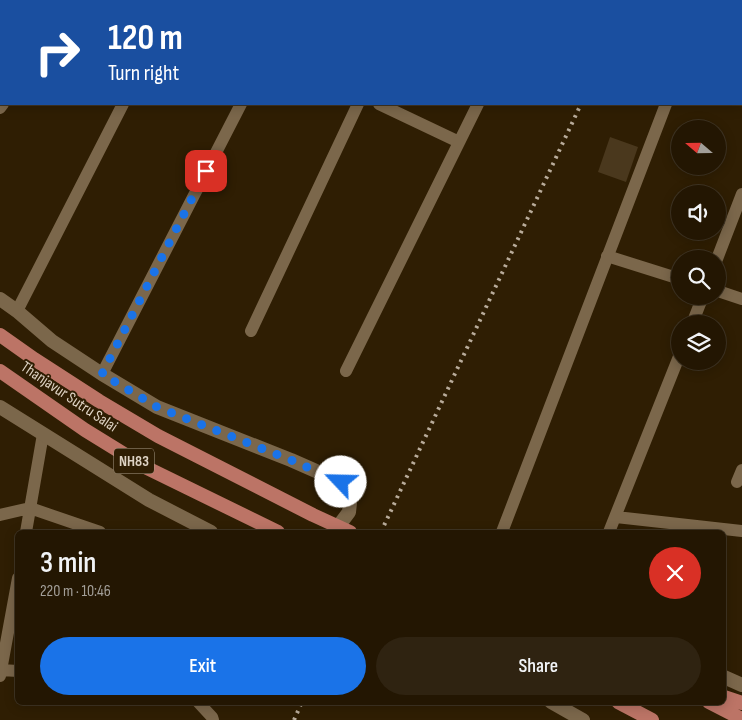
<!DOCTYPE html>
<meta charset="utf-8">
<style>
body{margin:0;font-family:"Sofia Sans Condensed",sans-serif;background:#2f2311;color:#f1f3f6;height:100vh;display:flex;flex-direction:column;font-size:19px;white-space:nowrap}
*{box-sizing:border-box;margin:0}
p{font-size:16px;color:#a39f99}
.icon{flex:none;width:28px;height:28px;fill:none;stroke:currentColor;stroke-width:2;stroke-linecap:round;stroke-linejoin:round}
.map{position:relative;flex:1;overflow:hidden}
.panel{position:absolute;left:15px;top:530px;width:711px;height:175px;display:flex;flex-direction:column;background:#231602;border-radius:8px;box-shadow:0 2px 12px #0003,0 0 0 1px #403524}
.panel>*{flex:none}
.banner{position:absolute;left:0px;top:0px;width:742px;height:105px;box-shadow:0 2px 12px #0003,0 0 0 1px #403524;background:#1a4fa0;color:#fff;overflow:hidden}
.needle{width:32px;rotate:290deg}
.tools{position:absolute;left:671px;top:120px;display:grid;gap:10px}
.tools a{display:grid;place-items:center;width:55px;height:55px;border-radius:50%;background:#231602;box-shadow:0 2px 12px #0003,0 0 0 1px #403524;font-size:25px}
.pin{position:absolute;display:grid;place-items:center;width:42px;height:42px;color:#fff;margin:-21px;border-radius:10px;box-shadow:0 2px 8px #0006}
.me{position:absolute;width:55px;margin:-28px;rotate:294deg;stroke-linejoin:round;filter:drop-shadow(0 0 4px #0008)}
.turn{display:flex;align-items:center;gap:18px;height:105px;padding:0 25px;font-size:22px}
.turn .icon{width:65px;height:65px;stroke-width:2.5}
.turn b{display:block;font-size:35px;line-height:42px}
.round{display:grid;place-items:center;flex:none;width:52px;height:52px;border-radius:26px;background:#2f2311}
.headline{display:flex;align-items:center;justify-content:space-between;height:85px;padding:0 25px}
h1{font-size:30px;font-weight:600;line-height:38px}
.button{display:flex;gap:10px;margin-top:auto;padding:10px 25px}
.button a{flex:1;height:58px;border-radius:30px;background:#1a73e8;color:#fff;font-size:20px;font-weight:600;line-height:58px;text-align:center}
.button a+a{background:#2f2311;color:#f1f3f6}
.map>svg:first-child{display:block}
</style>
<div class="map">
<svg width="742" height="720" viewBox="0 0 742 720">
<rect width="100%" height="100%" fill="#2f1e03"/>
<!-- building -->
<path fill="#4a381d" d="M 610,137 L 638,147 L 626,182 L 598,172 Z"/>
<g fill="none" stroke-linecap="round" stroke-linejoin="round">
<!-- minor -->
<path stroke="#7b674b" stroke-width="12" d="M 179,0 L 181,1
M 66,1 L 67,0
M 292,1 L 293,0
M 407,1 L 407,0
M 528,1 L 529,0
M 705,1 L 705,0
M 379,104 L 459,142
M 0,108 L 3,104
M 607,256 L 680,279
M 717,259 L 742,194
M 718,291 L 742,299
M 17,311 L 123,104
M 692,324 L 703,296
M 251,331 L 358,104
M 346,371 L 478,104
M 102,374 L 241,104
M 737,482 L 742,470
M 0,515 L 30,508 L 100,532
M 616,517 L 742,531
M 26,532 L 43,434
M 502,532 L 666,104
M 609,532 L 680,354
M 0,670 L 18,671
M 0,676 L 18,578
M 198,702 L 212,717 L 213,720"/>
<!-- tertiary -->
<path stroke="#7b674b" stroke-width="14" d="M 0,299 L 17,311 L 52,341 L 102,374 L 157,407 L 291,460 L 341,482 L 351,494 L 349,512 L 334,532
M 0,407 L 149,500 L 211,532
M 724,677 L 742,685
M 551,702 L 583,720"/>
<!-- trunk -->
<path stroke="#bc7466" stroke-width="14" d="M 0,335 L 34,359 L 99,401 L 158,436 L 313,515 L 350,532
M 0,371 L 85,430 L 145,467 L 278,532
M 724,697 L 742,703
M 618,702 L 652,720
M 709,702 L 742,719"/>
<!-- rail -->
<path stroke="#b9ac9b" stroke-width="4" stroke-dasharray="2.5 5" stroke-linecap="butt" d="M 632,1 L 633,0
M 381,532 L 581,104
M 294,720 L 302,702"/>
</g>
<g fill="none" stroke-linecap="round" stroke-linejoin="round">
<!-- route -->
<path stroke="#1a73e8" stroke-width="9" stroke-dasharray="0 16.2" d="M 206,171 L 102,374 L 157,407 L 291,460 L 341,482"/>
</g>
<g text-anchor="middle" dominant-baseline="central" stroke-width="4" stroke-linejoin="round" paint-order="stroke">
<!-- shield labels -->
<rect fill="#2f1e03" stroke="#aa9d8a" stroke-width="1" x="114" y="448.5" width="40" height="25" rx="4"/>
<g font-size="15" font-weight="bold" fill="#ded3c4">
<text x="134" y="461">NH83</text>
</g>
<!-- street labels -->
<g font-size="16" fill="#ded3c4" stroke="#2f1e03">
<text transform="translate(69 397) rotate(34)">Thanjavur Sutru Salai</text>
</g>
</g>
</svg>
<div class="tools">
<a><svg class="needle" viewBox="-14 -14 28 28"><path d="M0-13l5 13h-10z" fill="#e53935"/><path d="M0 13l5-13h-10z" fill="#a39f99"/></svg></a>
<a><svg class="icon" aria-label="sound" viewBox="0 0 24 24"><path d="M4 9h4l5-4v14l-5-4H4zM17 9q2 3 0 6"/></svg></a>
<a><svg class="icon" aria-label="search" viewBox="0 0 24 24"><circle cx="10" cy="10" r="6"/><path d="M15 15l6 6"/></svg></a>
<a><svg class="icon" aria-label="layers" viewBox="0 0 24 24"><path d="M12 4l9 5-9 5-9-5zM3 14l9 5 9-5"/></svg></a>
</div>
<div class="pin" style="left:206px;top:171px;background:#d93025"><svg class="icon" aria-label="arrive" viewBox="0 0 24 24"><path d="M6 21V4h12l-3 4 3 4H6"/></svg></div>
<svg class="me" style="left:341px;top:482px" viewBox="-20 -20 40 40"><circle r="19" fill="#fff"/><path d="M0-13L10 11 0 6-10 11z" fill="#1a73e8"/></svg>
<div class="banner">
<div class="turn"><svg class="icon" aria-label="right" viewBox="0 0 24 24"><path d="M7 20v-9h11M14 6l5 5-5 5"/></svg><div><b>120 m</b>Turn right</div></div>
</div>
<section class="panel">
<div class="headline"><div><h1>3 min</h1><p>220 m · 10:46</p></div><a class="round" style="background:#d93025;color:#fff"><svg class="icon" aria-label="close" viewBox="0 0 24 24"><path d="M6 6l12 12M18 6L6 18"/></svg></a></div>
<div class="button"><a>Exit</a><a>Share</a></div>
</section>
</div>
